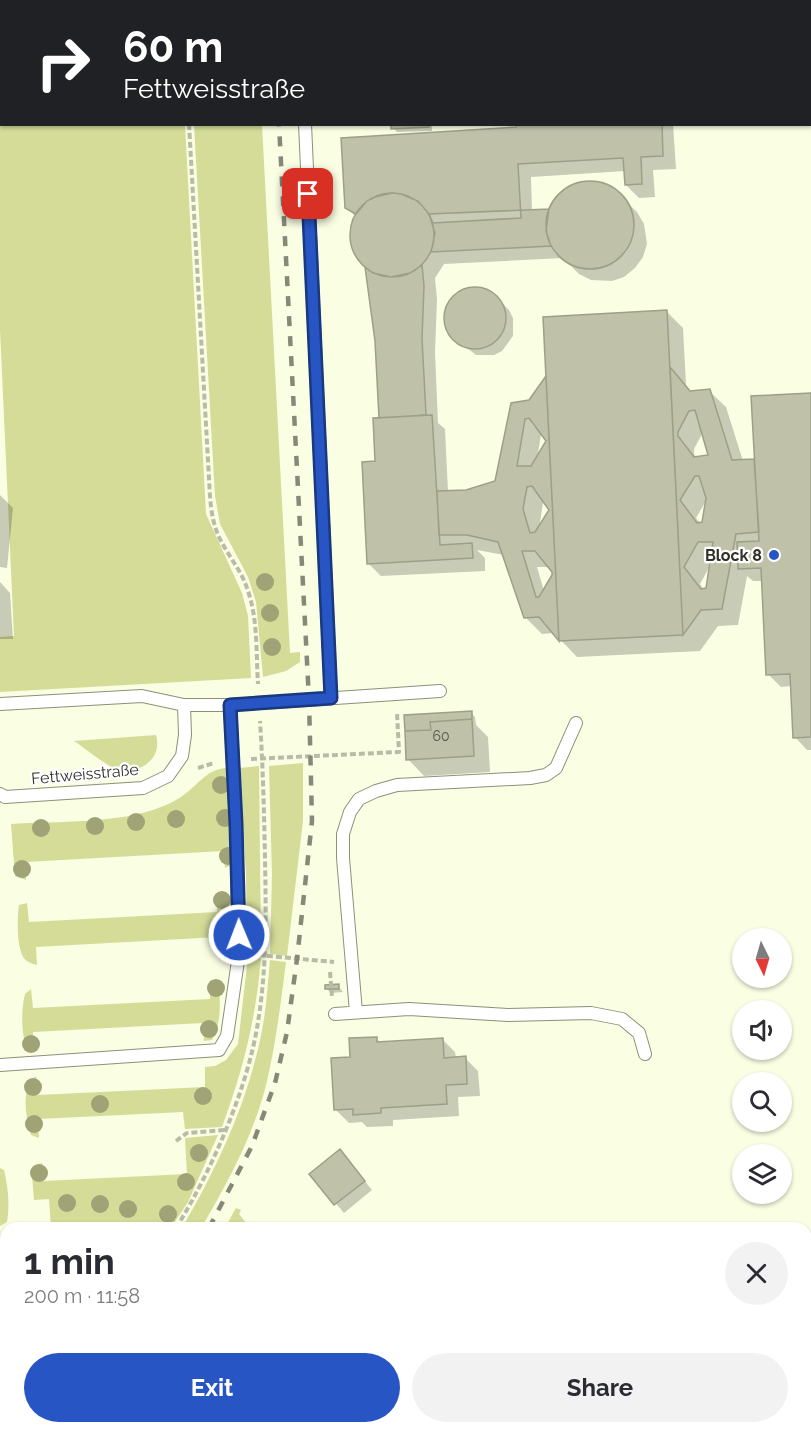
<!DOCTYPE html>
<meta charset="utf-8">
<style>
body{margin:0;font-family:Raleway,sans-serif;background:#f2f2f3;color:#2b2b33;height:100vh;display:flex;flex-direction:column;font-size:22px;white-space:nowrap}
*{box-sizing:border-box;margin:0}
p{font-size:20px;color:#7c7c81}
.icon{flex:none;width:33px;height:33px;fill:none;stroke:currentColor;stroke-width:2;stroke-linecap:round;stroke-linejoin:round}
.map{position:relative;flex:1;overflow:hidden}
.drawer{position:absolute;left:0px;top:1222px;width:812px;height:212px;display:flex;flex-direction:column;background:#fff;border-radius:18px 18px 0 0;box-shadow:0 2px 4px #0004}
.drawer>*{flex:none}
.top-card{position:absolute;left:0px;top:0px;width:812px;height:126px;box-shadow:0 2px 4px #0004;background:#202124;color:#fff;overflow:hidden}
.needle{width:39px;rotate:175deg}
.tools{position:absolute;left:732px;top:928px;display:grid;gap:12px}
.tools a{display:grid;place-items:center;width:60px;height:60px;border-radius:50%;background:#fff;box-shadow:0 2px 4px #0004;font-size:30px}
.pin{position:absolute;display:grid;place-items:center;width:51px;height:51px;color:#fff;margin:-26px;border-radius:12px;box-shadow:0 3px 9px #0006}
.me{position:absolute;width:66px;margin:-33px;rotate:359deg;stroke-linejoin:round;filter:drop-shadow(0 0 4px #0008)}
.turn{display:flex;align-items:center;gap:21px;height:126px;padding:0 24px;font-size:27px}
.turn .icon{width:78px;height:78px;stroke-width:2.5}
.turn b{display:block;font-size:42px;line-height:51px}
.round{display:grid;place-items:center;flex:none;width:63px;height:63px;border-radius:32px;background:#f2f2f3}
.summary{display:flex;align-items:center;justify-content:space-between;height:102px;padding:0 24px}
h1{font-size:36px;font-weight:700;line-height:45px}
.button{display:flex;gap:12px;margin-top:auto;padding:12px 24px}
.button a{flex:1;height:69px;border-radius:36px;background:#2756c4;color:#fff;font-size:24px;font-weight:700;line-height:69px;text-align:center}
.button a+a{background:#f2f2f3;color:#2b2b33}
.map>svg:first-child{display:block}
</style>
<div class="map">
<svg width="811" height="1433" viewBox="0 0 811 1433">
<rect width="100%" height="100%" fill="#fafee3"/>
<!-- green -->
<path fill="#d4dc98" d="M 0,0 L 178,0 L 178,1 L 2,2 L 2,124 L 185,125 L 206,514 L 242,593 L 248,616 L 251,678 L 0,692 L 0,637 L 14,636 L 0,329 Z
M 194,125 L 262,125 L 290,653 L 300,652 L 300,662 L 286,671 L 263,677 L 256,602 L 248,577 L 220,524 L 215,496 Z
M 156,735 C 163,759 140,774 118,770 C 111,769 83,747 74,741 Z
M 303,763 L 303,821 L 287,956 L 270,954 L 272,875 L 269,766 Z
M 259,766 L 261,953 L 247,952 L 246,875 L 240,768 Z
M 227,768 L 233,864 L 225,868 L 223,851 L 26,862 L 26,880 L 15,876 L 11,824 C 57,821 119,824 161,807 C 169,804 179,799 185,794 C 200,783 207,769 227,768 Z
M 216,893 L 228,895 L 230,949 L 225,954 L 220,954 L 219,937 L 36,947 L 37,965 C 33,964 30,963 27,961 C 16,954 17,918 19,905 L 27,903 L 29,922 L 217,912 Z
M 248,957 L 261,958 C 256,1019 243,1070 222,1127 L 185,1129 L 183,1112 L 38,1119 L 39,1138 L 31,1135 C 26,1118 20,1088 36,1076 L 38,1095 L 205,1087 L 205,1067 L 215,1066 L 226,1060 L 238,1044 Z
M 270,960 L 286,962 C 281,1001 276,1042 267,1081 C 255,1132 228,1183 201,1228 L 182,1228 C 219,1165 252,1093 264,1019 C 267,1000 268,980 270,960 Z
M 210,980 L 219,983 C 220,1003 222,1022 212,1040 L 204,1041 L 203,1023 L 33,1032 L 34,1051 L 27,1049 C 21,1034 21,1009 25,994 L 31,989 L 33,1008 L 210,999 Z
M 218,1135 L 188,1202 L 171,1228 L 51,1228 L 49,1199 L 34,1200 L 32,1176 L 34,1166 L 42,1163 L 44,1181 L 187,1174 L 185,1138 Z
M 0,1168 L 4,1170 C 8,1187 10,1204 7,1222 L 0,1226 Z
M 236,1208 L 241,1210 L 239,1214 L 250,1228 L 225,1228 Z
M 0,1252 L 6,1252 L 6,1399 L 0,1402 Z
M 20,1428 L 95,1428 L 96,1433 L 12,1433 Z
M 117,1428 L 284,1428 L 284,1433 L 117,1433 Z"/>
<!-- shadow -->
<path fill="#0003" fill-rule="evenodd" d="M 328,0 L 389,0 L 398,2 L 328,2 Z
M 393,124 L 432,124 L 432,131 L 397,132 L 393,128 Z
M 517,124 L 673,124 L 676,169 L 653,170 L 655,197 L 639,198 L 626,185 L 625,171 L 531,177 L 532,211 L 550,210 L 562,193 L 574,186 L 587,182 L 601,184 L 613,189 L 637,212 L 644,224 L 647,244 L 643,257 L 635,268 L 624,277 L 612,281 L 591,280 L 579,274 L 563,258 L 444,264 L 435,278 L 437,299 L 435,352 L 438,423 L 445,429 L 448,492 L 466,491 L 496,482 L 530,401 L 667,312 L 683,328 L 686,385 L 692,393 L 709,391 L 726,407 L 743,461 L 754,460 L 756,463 L 811,394 L 811,750 L 807,750 L 795,737 L 792,686 L 781,687 L 768,674 L 763,581 L 753,581 L 747,576 L 738,625 L 718,626 L 700,651 L 577,657 L 554,633 L 542,634 L 525,617 L 504,555 L 477,550 L 485,558 L 485,571 L 381,576 L 368,563 L 381,420 L 376,341 L 366,266 L 355,251 L 352,242 L 352,233 L 356,217 L 346,207 L 518,129 ZM 703,432 L 710,456 L 697,458 L 694,454 L 694,449 ZM 541,435 L 543,435 L 548,441 L 537,459 ZM 707,499 L 703,524 L 701,524 L 696,518 ZM 546,502 L 551,510 L 539,529 L 543,503 ZM 711,564 L 708,590 L 704,590 L 700,584 ZM 537,567 L 550,567 L 554,576 L 544,591 Z
M 476,288 L 484,289 L 500,301 L 509,310 L 513,318 L 513,336 L 502,351 L 494,355 L 476,355 L 451,335 L 447,326 L 446,318 L 451,300 L 466,289 Z
M 0,495 L 13,508 L 7,568 L 0,567 Z
M 0,582 L 10,593 L 13,639 L 0,639 Z
M 471,713 L 475,717 L 476,725 L 488,737 L 490,772 L 424,776 L 408,759 Z
M 338,986 L 343,992 L 331,993 L 327,989 Z
M 376,1038 L 381,1043 L 442,1039 L 455,1052 L 456,1058 L 465,1058 L 478,1071 L 480,1096 L 458,1097 L 459,1116 L 393,1120 L 393,1126 L 367,1127 L 362,1122 L 349,1123 L 336,1110 L 351,1058 Z
M 348,1160 L 372,1190 L 344,1213 L 311,1174 Z"/>
<!-- building -->
<path fill="#bfc2a9" stroke="#9da088" stroke-width="1.5" fill-rule="evenodd" d="M 326,0 L 377,0 L 373,2 Z
M 391,124 L 429,124 L 429,127 L 391,129 Z
M 516,124 L 662,124 L 663,156 L 641,157 L 642,184 L 625,185 L 623,158 L 518,164 L 521,218 L 433,223 L 429,214 L 418,201 L 401,194 L 392,193 L 375,197 L 367,201 L 356,214 L 345,208 L 341,138 L 516,127 Z
M546 225a44 44 0 1 1 88 0a44 44 0 1 1-88 0Z
M350 235a42 42 0 1 1 84 0a42 42 0 1 1-84 0Z
M 549,209 L 546,231 L 551,246 L 431,252 L 435,233 L 429,214 Z
M 422,265 L 424,286 L 422,338 L 426,415 L 379,418 L 375,341 L 365,267 L 373,273 L 391,277 L 410,273 Z
M444 318a31 31 0 1 1 62 0a31 31 0 1 1-62 0Z
M 667,310 L 683,635 L 559,641 L 543,317 Z
M 670,367 L 690,391 L 710,389 L 732,460 L 754,459 L 759,532 L 736,534 L 722,609 L 701,610 L 683,635 ZM 695,410 L 708,455 L 694,457 L 678,436 L 678,432 L 689,411 ZM 695,476 L 699,476 L 706,498 L 702,522 L 697,523 L 680,500 ZM 698,542 L 713,542 L 706,588 L 701,589 L 684,567 Z
M 546,376 L 559,641 L 539,617 L 524,618 L 498,542 L 467,535 L 439,535 L 437,491 L 466,490 L 495,481 L 511,403 L 529,400 ZM 529,418 L 546,441 L 531,466 L 517,466 L 525,419 ZM 532,486 L 549,510 L 535,532 L 530,533 L 523,509 L 527,487 ZM 522,551 L 535,551 L 552,572 L 552,575 L 539,597 L 536,597 Z
M 811,393 L 811,737 L 793,738 L 790,674 L 766,675 L 761,568 L 738,569 L 737,542 L 759,541 L 751,396 Z
M 432,415 L 440,545 L 472,543 L 473,558 L 367,564 L 362,462 L 375,461 L 373,418 Z
M 472,711 L 472,719 L 430,722 L 431,730 L 405,731 L 404,715 Z
M 472,719 L 474,756 L 406,760 L 405,731 L 431,730 L 430,722 Z
M 339,984 L 339,989 L 325,989 L 325,985 Z
M 377,1037 L 377,1042 L 443,1038 L 444,1058 L 466,1056 L 467,1084 L 446,1085 L 447,1104 L 381,1108 L 381,1113 L 353,1115 L 353,1109 L 334,1110 L 331,1058 L 350,1057 L 349,1038 Z
M 340,1149 L 365,1181 L 334,1205 L 309,1174 Z"/>
<g fill="none" stroke-linecap="round" stroke-linejoin="round">
<!-- lane casing -->
<g stroke="#8d9079" stroke-width="14">
<path id="lane" d="M 299,0 L 299,2
M 610,0 L 612,2
M 305,124 L 331,698
M 0,704 L 142,696 L 184,705 L 230,705 L 440,691
M 0,794 L 5,797 L 143,788 L 168,776 L 182,756 L 185,735 L 184,705
M 356,1012 L 343,858 L 343,834 L 350,812 L 359,799 L 376,791 L 397,785 L 530,778 L 546,775 L 556,768 L 576,723
M 335,1014 L 409,1009 L 508,1015 L 591,1013 L 622,1019 L 639,1033 L 645,1054
M 0,1065 L 219,1050 L 227,1036 L 239,954 L 236,824 L 230,705"/>
</g>
<!-- path -->
<path stroke="#b8bba6" stroke-width="4" stroke-dasharray="6 3" stroke-linecap="butt" d="M 182,0 L 182,2
M 189,124 L 210,496 C 211,510 213,524 219,537 C 228,556 242,571 248,591 C 258,620 256,653 258,684
M 251,759 L 399,752 L 397,713
M 198,768 L 214,763
M 258,955 L 334,962
M 330,972 L 332,997
M 176,1141 L 187,1133 L 225,1130
M 176,1228 C 211,1172 248,1088 258,1022 C 267,967 266,913 265,858 C 264,812 263,767 260,721
M 0,1411 L 6,1407
M 106,1428 L 106,1433"/>
<!-- lane -->
<use href="#lane" stroke="#fff" stroke-width="12"/>
<!-- rail -->
<path stroke="#868978" stroke-width="4.5" stroke-dasharray="10 10" stroke-linecap="butt" d="M 272,0 L 273,2
M 209,1228 L 252,1146 L 275,1083 L 287,1032 L 297,959 L 312,821 L 309,700 L 279,124
M 0,1428 L 6,1425"/>
</g>
<!-- trees -->
<g fill="#9fa376">
<circle cx="265" cy="582" r="9"/>
<circle cx="270" cy="613" r="9"/>
<circle cx="272" cy="647" r="9"/>
<circle cx="221" cy="785" r="9"/>
<circle cx="225" cy="818" r="9"/>
<circle cx="176" cy="819" r="9"/>
<circle cx="136" cy="822" r="9"/>
<circle cx="95" cy="826" r="9"/>
<circle cx="41" cy="828" r="9"/>
<circle cx="228" cy="856" r="9"/>
<circle cx="22" cy="869" r="9"/>
<circle cx="222" cy="900" r="9"/>
<circle cx="224" cy="943" r="9"/>
<circle cx="216" cy="988" r="9"/>
<circle cx="209" cy="1029" r="9"/>
<circle cx="31" cy="1044" r="9"/>
<circle cx="33" cy="1087" r="9"/>
<circle cx="203" cy="1096" r="9"/>
<circle cx="100" cy="1104" r="9"/>
<circle cx="34" cy="1124" r="9"/>
<circle cx="199" cy="1153" r="9"/>
<circle cx="39" cy="1173" r="9"/>
<circle cx="186" cy="1182" r="9"/>
<circle cx="67" cy="1203" r="9"/>
<circle cx="100" cy="1204" r="9"/>
<circle cx="128" cy="1209" r="9"/>
<circle cx="168" cy="1214" r="9"/>
</g>
<g fill="none" stroke-linecap="round" stroke-linejoin="round">
<!-- route casing -->
<g stroke="#19387f" stroke-width="15">
<path id="route" d="M 239,935 L 236,824 L 230,705 L 331,698 L 308,194"/>
</g>
<!-- route -->
<use href="#route" stroke="#2756c4" stroke-width="10"/>
</g>
<!-- markers -->
<circle fill="#2756c4" stroke="#fff" stroke-width="2" cx="774" cy="555" r="6"/>
<g text-anchor="middle" dominant-baseline="central" stroke-width="4.5" stroke-linejoin="round" paint-order="stroke">
<!-- number labels -->
<g font-size="14" fill="#545648">
<text x="441" y="736">60</text>
</g>
<!-- poi labels -->
<g font-size="16" font-weight="bold" fill="#303228" stroke="#fff" text-anchor="end">
<text x="762" y="555">Block 8</text>
</g>
<!-- street labels -->
<g font-size="16" fill="#303228" stroke="#fff">
<text transform="translate(85 774) rotate(-5)">Fettweisstraße</text>
</g>
</g>
</svg>
<div class="tools">
<a><svg class="needle" viewBox="-14 -14 28 28"><path d="M0-13l5 13h-10z" fill="#e53935"/><path d="M0 13l5-13h-10z" fill="#7c7c81"/></svg></a>
<a><svg class="icon" aria-label="sound" viewBox="0 0 24 24"><path d="M4 9h4l5-4v14l-5-4H4zM17 9q2 3 0 6"/></svg></a>
<a><svg class="icon" aria-label="search" viewBox="0 0 24 24"><circle cx="10" cy="10" r="6"/><path d="M15 15l6 6"/></svg></a>
<a><svg class="icon" aria-label="layers" viewBox="0 0 24 24"><path d="M12 4l9 5-9 5-9-5zM3 14l9 5 9-5"/></svg></a>
</div>
<div class="pin" style="left:308px;top:194px;background:#d93025"><svg class="icon" aria-label="arrive" viewBox="0 0 24 24"><path d="M6 21V4h12l-3 4 3 4H6"/></svg></div>
<svg class="me" style="left:239px;top:935px" viewBox="-20 -20 40 40"><circle r="17" fill="#2756c4" stroke="#fff" stroke-width="3"/><path d="M0-11L8 9 0 5-8 9z" fill="#fff"/></svg>
<div class="top-card">
<div class="turn"><svg class="icon" aria-label="right" viewBox="0 0 24 24"><path d="M7 20v-9h11M14 6l5 5-5 5"/></svg><div><b>60 m</b>Fettweisstraße</div></div>
</div>
<section class="drawer">
<div class="summary"><div><h1>1 min</h1><p>200 m · 11:58</p></div><a class="round"><svg class="icon" aria-label="close" viewBox="0 0 24 24"><path d="M6 6l12 12M18 6L6 18"/></svg></a></div>
<div class="button"><a>Exit</a><a>Share</a></div>
</section>
</div>
